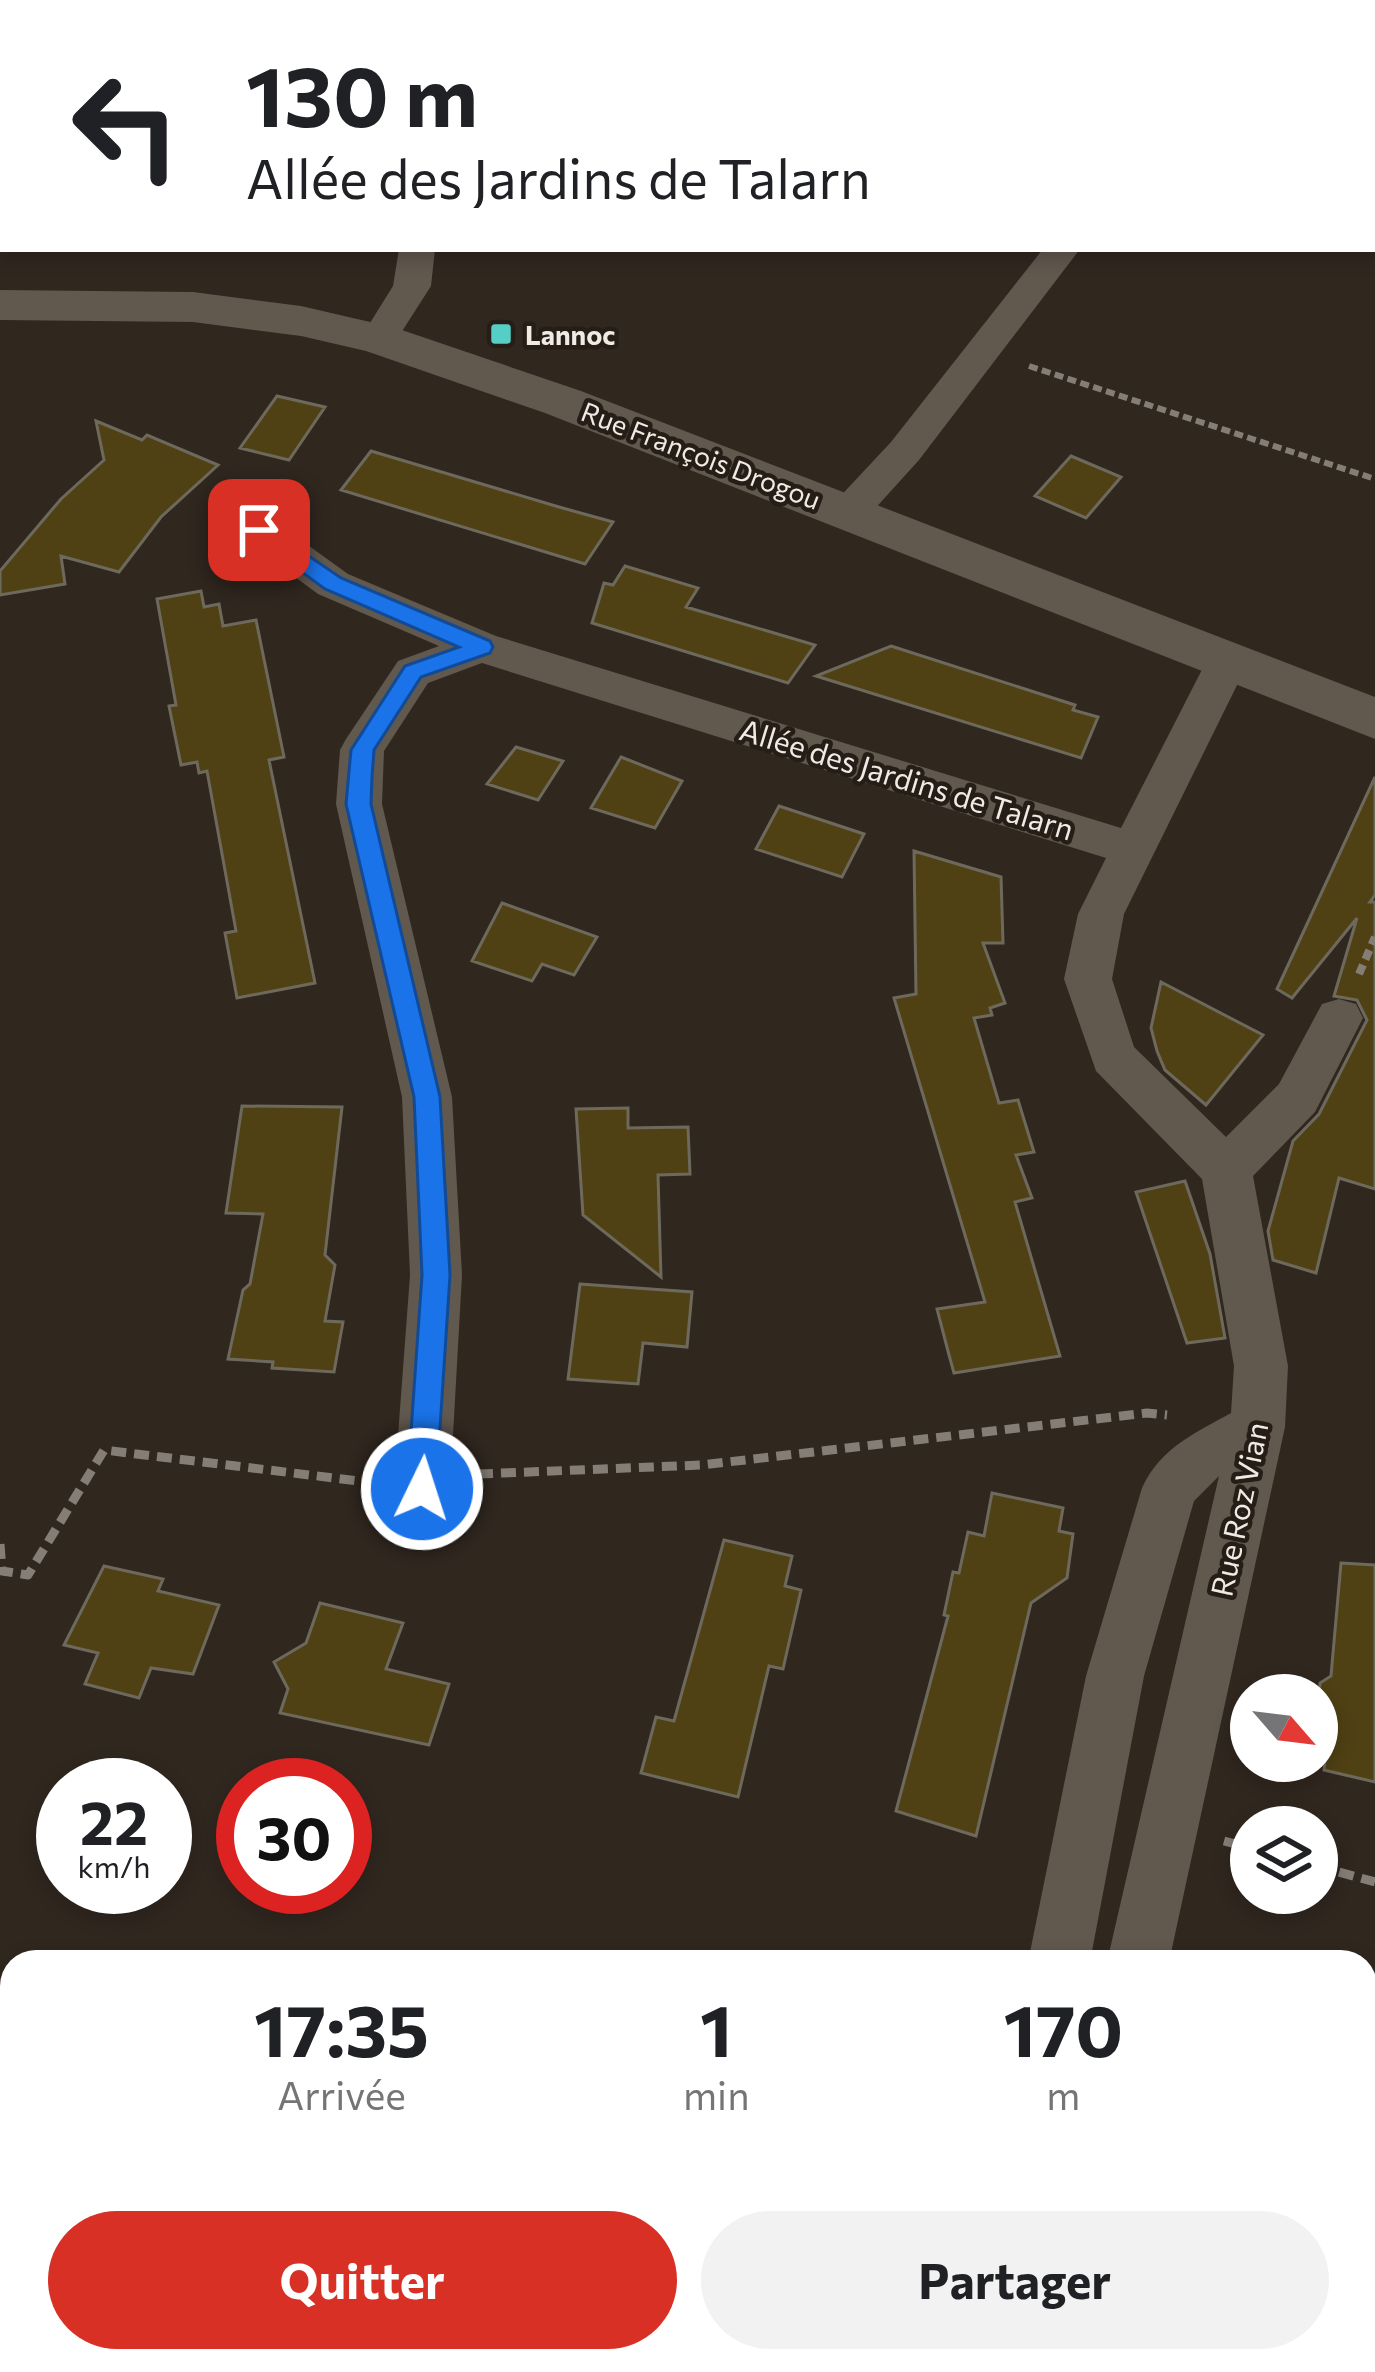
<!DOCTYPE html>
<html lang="fr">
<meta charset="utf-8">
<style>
body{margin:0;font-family:Commissioner,sans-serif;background:#f2f2f2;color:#202124;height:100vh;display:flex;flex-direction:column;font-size:45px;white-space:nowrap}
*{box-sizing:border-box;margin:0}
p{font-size:39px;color:#757577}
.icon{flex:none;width:66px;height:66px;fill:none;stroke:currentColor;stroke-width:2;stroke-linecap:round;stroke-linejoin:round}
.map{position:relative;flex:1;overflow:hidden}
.panel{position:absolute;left:0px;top:1950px;width:1377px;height:423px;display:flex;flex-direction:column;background:#fff;border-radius:36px 36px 0 0;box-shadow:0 6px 18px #0003}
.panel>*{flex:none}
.guide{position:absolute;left:0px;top:0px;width:1377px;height:252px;box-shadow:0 6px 18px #0003;background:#fff;color:#202124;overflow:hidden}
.needle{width:78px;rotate:118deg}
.buttons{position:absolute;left:1230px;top:1674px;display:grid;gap:24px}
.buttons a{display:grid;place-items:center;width:108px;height:108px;border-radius:50%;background:#fff;box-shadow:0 6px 18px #0003;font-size:60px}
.speed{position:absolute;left:36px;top:1758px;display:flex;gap:24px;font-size:60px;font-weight:700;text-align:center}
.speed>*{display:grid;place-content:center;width:156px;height:156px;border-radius:50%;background:#fff;box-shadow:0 6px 18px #0003;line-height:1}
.speed small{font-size:30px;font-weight:400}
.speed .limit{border:18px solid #d22;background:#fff;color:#111}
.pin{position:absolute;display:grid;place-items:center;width:102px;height:102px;color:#fff;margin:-51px;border-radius:24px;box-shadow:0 6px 18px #0006}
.me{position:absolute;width:132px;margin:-66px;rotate:4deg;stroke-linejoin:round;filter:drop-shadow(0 0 9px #0008)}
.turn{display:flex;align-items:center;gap:42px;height:252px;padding:0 48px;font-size:54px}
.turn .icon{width:156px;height:156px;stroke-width:2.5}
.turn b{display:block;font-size:84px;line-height:102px}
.eta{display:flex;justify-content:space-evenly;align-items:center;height:204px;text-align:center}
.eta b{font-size:72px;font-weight:700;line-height:84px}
.cta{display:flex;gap:24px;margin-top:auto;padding:24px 48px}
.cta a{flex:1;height:138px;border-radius:72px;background:#d93025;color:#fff;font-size:48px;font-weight:700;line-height:138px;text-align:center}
.cta a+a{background:#f2f2f2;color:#202124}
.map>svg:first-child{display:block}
</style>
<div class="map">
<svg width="1375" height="2372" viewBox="0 0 1375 2372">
<rect width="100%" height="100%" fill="#30271f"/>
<!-- building -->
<path fill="#504114" stroke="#6d695c" stroke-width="3" d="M 277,396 L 325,407 L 289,460 L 240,448 Z
M 96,421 L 142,440 L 147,435 L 218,465 L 161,517 L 119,572 L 61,556 L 65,584 L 0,595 L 0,571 L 61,499 L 104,460 Z
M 371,451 L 559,507 L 613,522 L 585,564 L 341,490 Z
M 1071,456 L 1121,477 L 1086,518 L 1035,496 Z
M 625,566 L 698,588 L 686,607 L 815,645 L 788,683 L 592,623 L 604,583 L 613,585 Z
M 201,591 L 204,607 L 219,604 L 223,626 L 256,620 L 284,757 L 269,760 L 315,983 L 237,998 L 225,933 L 236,931 L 207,771 L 199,773 L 197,762 L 181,765 L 169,706 L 176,705 L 157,599 Z
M 891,646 L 1075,705 L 1073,710 L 1098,717 L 1081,758 L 816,676 Z
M 516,747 L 563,761 L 538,800 L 487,784 Z
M 621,757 L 682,781 L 655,828 L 591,808 Z
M 1375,777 L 1375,895 L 1370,902 L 1375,902 L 1375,1189 L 1339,1178 L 1316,1273 L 1273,1260 L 1268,1231 L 1293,1141 L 1319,1114 L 1367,1020 L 1357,1000 L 1334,996 L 1357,918 L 1292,998 L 1277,989 Z
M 779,806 L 864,834 L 842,877 L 756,849 Z
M 914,851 L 1001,877 L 1003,943 L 983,943 L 1005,1003 L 990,1008 L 992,1015 L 974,1018 L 999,1103 L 1018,1100 L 1034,1152 L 1016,1155 L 1032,1198 L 1015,1202 L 1060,1356 L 954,1373 L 949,1355 L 937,1309 L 985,1302 L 894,998 L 916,994 Z
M 502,903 L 597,937 L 574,975 L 542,964 L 532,981 L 472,961 Z
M 1161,982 L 1263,1035 L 1206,1105 L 1165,1070 L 1157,1051 L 1151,1028 Z
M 242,1106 L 342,1107 L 325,1255 L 335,1265 L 325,1321 L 343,1322 L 334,1372 L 272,1368 L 273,1362 L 228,1359 L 243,1290 L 250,1284 L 263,1214 L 226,1213 Z
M 628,1108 L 628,1128 L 688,1127 L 690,1174 L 658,1175 L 661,1277 L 583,1215 L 576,1109 Z
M 1185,1181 L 1210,1254 L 1225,1338 L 1187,1343 L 1136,1192 Z
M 580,1284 L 692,1292 L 687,1347 L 643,1343 L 638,1384 L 568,1379 Z
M 992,1493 L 1063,1508 L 1059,1531 L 1073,1534 L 1067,1578 L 1031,1603 L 976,1836 L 896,1811 L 948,1616 L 944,1615 L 953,1572 L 959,1573 L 968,1532 L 984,1536 Z
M 724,1540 L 792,1556 L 785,1586 L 801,1590 L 783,1669 L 769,1666 L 738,1797 L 641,1773 L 656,1717 L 674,1721 Z
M 1341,1563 L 1375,1565 L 1375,1782 L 1324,1770 L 1328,1731 L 1317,1728 L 1320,1683 L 1331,1676 Z
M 104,1566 L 163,1579 L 158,1591 L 219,1605 L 193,1674 L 151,1668 L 139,1698 L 85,1684 L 98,1653 L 64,1645 Z
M 320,1603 L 403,1623 L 386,1669 L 449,1684 L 429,1745 L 280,1713 L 288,1689 L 274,1662 L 306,1643 Z"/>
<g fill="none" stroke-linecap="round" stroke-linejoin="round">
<!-- path-far2 -->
<path stroke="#857e77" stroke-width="6" stroke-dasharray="9 4.5" stroke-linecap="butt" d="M 1029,366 L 1375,479"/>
<!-- path-far1 -->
<path stroke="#857e77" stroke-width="8" stroke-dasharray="10 6" stroke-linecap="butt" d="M 1359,974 L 1375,937"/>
<!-- path -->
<path stroke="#857e77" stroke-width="9" stroke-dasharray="15 8" stroke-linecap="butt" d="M 478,1474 L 702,1465 L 1147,1413 L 1167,1415
M 0,1544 L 2,1571 L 28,1575 L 104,1450 L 367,1482
M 1224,1841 L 1251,1848
M 1317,1866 L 1375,1882"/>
<!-- minor -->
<path fill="#61584e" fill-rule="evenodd" d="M 416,0 L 448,0 L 448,3 L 416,3 Z
M 941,0 L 973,0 L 975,3 L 943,3 Z
M 1284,0 L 1316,0 L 1318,3 L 1286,3 Z
M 399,249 L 435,249 L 431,286 L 392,347 L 366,347 L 360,339 L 393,286 Z
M 1043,249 L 1080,249 L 919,460 L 862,523 L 848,527 L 834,523 L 828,513 L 834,503 L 891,442 Z
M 259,516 L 273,520 L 348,574 L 496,636 L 1121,828 L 1211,652 L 1226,648 L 1241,652 L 1248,663 L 1124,914 L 1112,979 L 1134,1047 L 1226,1137 L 1279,1084 L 1322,1004 L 1339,999 L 1356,1004 L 1363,1018 L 1315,1112 L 1253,1176 L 1288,1366 L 1285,1427 L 1169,1962 L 1107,1962 L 1219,1476 L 1194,1501 L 1144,1676 L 1090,1962 L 1028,1962 L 1086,1676 L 1142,1488 C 1160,1448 1195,1433 1231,1413 L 1234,1366 L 1202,1179 L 1096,1071 L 1064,979 L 1078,914 L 1106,858 L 482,663 L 428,683 L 384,751 L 382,804 L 452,1097 L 462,1275 L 450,1489 L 442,1507 L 422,1514 L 402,1507 L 394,1489 L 410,1275 L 402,1097 L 336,804 L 340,750 L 346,739 L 398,661 L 439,646 L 318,594 L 245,540 L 238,530 L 245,520 Z
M 360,2361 L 475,2361 L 480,2372 L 360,2372 Z
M 864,2361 L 977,2361 L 973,2372 L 859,2372 Z
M 1073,2361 L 1151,2361 L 1156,2372 L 1077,2372 Z"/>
<!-- tertiary -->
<path fill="#61584e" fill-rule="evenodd" d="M 0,290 L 193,292 L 301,306 L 396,328 L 581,391 L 1375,697 L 1375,739 L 545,413 L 366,351 L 301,336 L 193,322 L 0,320 Z"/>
</g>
<!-- route -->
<path fill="#1a73e8" stroke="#114b97" stroke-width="3" d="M 259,522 L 341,578 L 490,641 L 493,647 L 490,653 L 421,677 L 374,750 L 372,777 L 371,804 L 440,1097 L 450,1275 L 436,1489 L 432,1499 L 422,1503 L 411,1499 L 407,1489 L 422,1275 L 414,1097 L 346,804 L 351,750 L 405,666 L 459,647 L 325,589 L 251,535 L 248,530 Z"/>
<!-- markers -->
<rect fill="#55cec6" stroke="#261e16" stroke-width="4.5" x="489" y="322" width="24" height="24" rx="6"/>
<g text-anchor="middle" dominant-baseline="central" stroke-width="9" stroke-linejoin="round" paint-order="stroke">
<!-- far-poi labels -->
<g font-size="27" font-weight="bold" fill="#f0eae5" stroke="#261e16" text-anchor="start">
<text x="525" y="334">Lannoc</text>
</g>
<!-- far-street labels -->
<g font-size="27" fill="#f0eae5" stroke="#261e16">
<text transform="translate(701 455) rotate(21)">Rue François Drogou</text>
</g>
<!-- street labels -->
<g font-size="30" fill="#f0eae5" stroke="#261e16">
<text transform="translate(907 778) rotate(17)">Allée des Jardins de Talarn</text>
<text transform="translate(1238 1509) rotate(-78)">Rue Roz Vian</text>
</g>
</g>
</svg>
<div class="buttons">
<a><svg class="needle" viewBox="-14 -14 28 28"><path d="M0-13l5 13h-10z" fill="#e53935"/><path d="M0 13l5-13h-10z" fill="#757577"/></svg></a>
<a><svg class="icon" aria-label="layers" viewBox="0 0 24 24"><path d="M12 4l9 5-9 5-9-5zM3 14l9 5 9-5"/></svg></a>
</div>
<div class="speed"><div>22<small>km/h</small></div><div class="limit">30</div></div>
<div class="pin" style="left:259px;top:530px;background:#d93025"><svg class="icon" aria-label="arrive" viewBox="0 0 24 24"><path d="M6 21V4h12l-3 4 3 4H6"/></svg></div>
<svg class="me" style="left:422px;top:1489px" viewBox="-20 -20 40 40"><circle r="17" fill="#1a73e8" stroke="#fff" stroke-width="3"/><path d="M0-11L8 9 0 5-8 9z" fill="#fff"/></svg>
<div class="guide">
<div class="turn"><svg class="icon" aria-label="left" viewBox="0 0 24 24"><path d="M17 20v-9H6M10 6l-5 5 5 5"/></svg><div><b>130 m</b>Allée des Jardins de Talarn</div></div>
</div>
<section class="panel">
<div class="eta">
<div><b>17:35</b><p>Arrivée</p></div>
<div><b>1</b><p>min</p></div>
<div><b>170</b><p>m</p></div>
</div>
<div class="cta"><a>Quitter</a><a>Partager</a></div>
</section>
</div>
